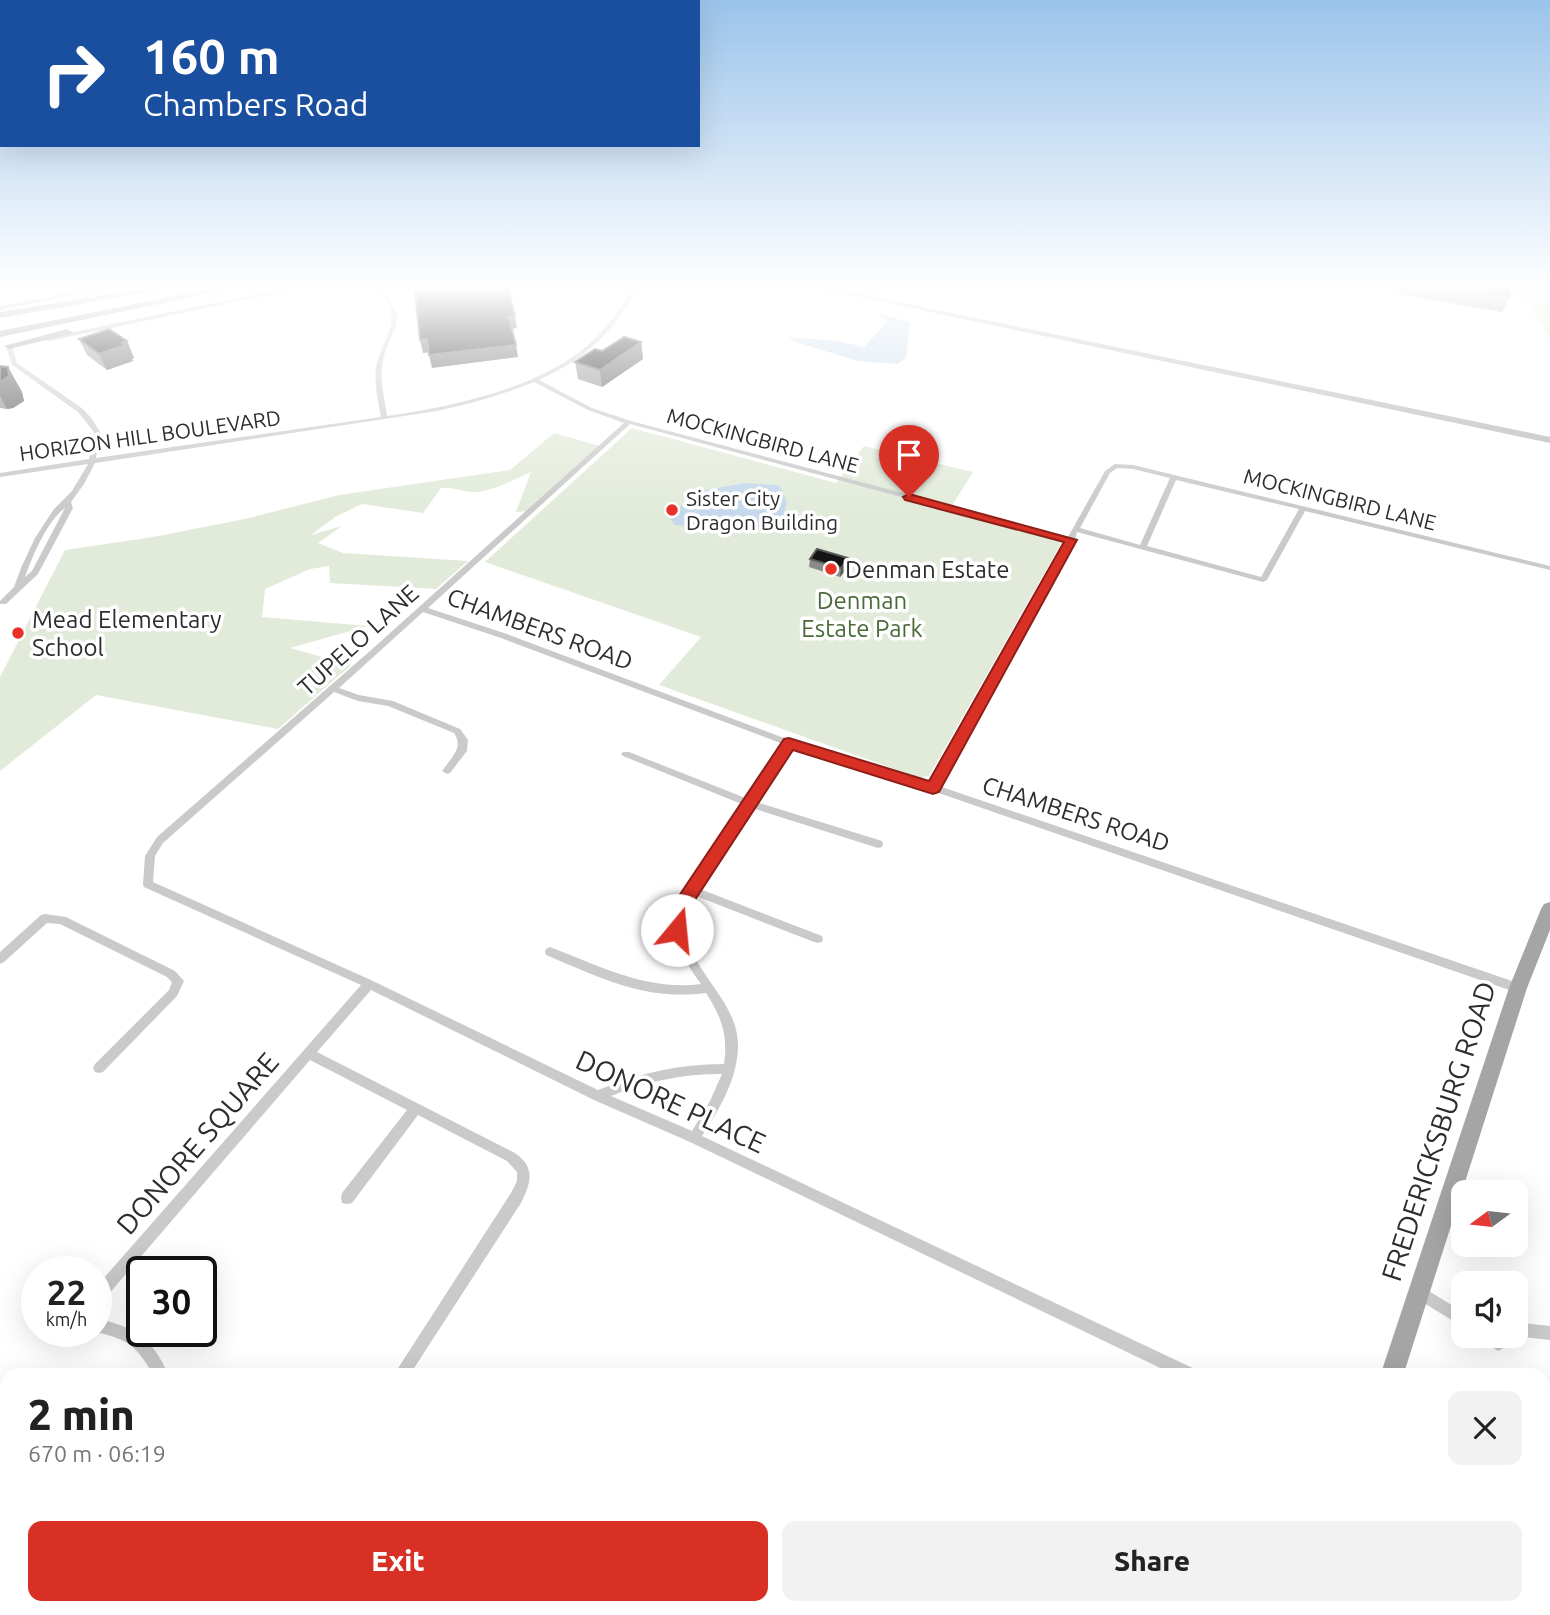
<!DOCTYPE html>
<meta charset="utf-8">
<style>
body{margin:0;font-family:Ubuntu,sans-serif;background:#f2f2f2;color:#222;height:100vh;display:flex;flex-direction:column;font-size:26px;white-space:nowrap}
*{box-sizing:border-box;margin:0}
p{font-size:23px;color:#767676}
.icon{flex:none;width:38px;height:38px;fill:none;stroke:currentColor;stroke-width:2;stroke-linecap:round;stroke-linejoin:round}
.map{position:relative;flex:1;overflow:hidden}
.drawer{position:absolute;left:0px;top:1368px;width:1550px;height:247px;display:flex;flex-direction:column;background:#fff;border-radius:21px 21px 0 0;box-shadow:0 7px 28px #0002}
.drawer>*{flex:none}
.banner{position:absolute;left:0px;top:0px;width:700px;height:147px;box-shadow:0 7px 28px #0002;background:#1a4fa0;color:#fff;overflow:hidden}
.needle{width:46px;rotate:255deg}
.buttons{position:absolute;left:1451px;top:1180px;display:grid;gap:14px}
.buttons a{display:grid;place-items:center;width:77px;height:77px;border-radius:14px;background:#fff;box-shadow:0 7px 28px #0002;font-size:35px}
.speed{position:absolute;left:21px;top:1256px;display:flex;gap:14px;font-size:35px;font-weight:700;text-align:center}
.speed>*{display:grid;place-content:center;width:91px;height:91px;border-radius:50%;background:#fff;box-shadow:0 7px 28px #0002;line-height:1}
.speed small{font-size:18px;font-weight:400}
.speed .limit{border:4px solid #111;border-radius:10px;background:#fff;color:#111}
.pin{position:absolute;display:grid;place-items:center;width:60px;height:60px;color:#fff;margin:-72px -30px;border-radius:50% 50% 50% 0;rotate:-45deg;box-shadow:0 0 7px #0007}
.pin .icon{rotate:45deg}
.me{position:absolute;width:77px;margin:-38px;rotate:17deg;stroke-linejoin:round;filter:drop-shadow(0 0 5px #0008)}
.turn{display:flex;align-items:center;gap:24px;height:147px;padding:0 28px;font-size:32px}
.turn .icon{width:91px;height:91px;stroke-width:2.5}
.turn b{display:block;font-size:49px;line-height:60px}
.round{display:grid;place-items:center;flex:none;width:74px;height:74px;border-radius:14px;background:#f2f2f2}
.summary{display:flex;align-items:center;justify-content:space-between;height:119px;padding:0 28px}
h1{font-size:42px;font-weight:800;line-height:52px}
.button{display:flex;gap:14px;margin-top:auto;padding:14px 28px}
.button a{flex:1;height:80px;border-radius:14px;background:#d93025;color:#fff;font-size:28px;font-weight:800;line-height:80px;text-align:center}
.button a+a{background:#f2f2f2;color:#222}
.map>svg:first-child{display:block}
</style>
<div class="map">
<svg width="1550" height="1615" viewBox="0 0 1550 1615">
<rect width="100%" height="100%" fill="#fff"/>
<!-- green -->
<path fill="#e2ebda" d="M 1515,286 L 1537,286 L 1550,303 L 1550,338 Z
M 632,428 L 836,483 L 864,446 L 973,472 L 948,512 L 1062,542 L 929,776 L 920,778 L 659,685 L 701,637 L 485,562 Z
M 554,433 L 600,446 L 526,511 L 516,512 L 531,472 C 516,479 490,492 473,492 C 463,492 453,487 441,488 L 423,513 L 362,504 L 335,517 L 311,535 L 342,526 L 318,543 L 343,553 L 468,561 L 436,589 L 330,583 L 329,566 L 310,569 L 265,589 L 262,617 L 368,626 L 290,648 L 351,665 L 278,729 L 96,695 L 0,771 L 0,677 L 65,550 L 153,537 L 245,519 L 339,495 L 510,470 Z"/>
<!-- water -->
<path fill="#c6d9ec" d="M 883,314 L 910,323 L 906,358 L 898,364 L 858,361 L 793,341 L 789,337 L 837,341 L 864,347 L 888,321 L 878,316 Z
M 744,483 L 779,485 L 787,502 L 780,526 L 730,529 L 675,525 L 671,520 L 679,507 L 689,503 L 689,498 L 706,490 Z"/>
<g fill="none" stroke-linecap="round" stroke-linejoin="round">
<!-- stream -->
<path stroke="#c6d9ec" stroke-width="2.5" d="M 1529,286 L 1533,290
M 1537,297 L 1550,316"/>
<!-- minor -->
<path fill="#cacaca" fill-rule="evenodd" d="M 373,286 L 379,286 C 414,327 388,325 382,366 C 380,383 385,400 387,416 C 450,407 540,388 588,345 C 607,329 621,307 634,286 L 640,286 C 611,334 590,356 539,380 L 592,408 L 631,421 L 1068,537 L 1105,471 L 1115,464 L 1133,465 L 1550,566 L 1550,570 L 1305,511 L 1267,580 L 1263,582 L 1077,532 L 1075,540 L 1072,542 L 939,786 L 1518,983 L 1522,985 L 1524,988 L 1522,991 L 1518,993 L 930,790 L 791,747 L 756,802 L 882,841 L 883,844 L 882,847 L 878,848 L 752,808 L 700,889 L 822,936 L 823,939 L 822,942 L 818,943 L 814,942 L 696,896 C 693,900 689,905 687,909 C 686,912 686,917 686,920 C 683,969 739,997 738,1047 C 737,1080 720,1108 702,1136 L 1199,1371 L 1201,1376 L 1177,1376 L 690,1142 L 594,1100 L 371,990 L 317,1052 L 515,1153 C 536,1168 531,1182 521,1203 L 409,1376 L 393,1376 L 511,1193 L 517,1181 L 517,1172 L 507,1161 L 418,1115 L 352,1203 L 347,1204 L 342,1203 L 341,1198 L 342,1193 L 407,1110 L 310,1060 L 101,1303 L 96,1305 L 96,1287 L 361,985 L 144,887 L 143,884 L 145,856 L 157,837 L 370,651 L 624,423 L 588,410 L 534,382 C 502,395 470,404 437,411 L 95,463 L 84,484 L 71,502 L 73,508 L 38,574 L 6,604 L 0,604 L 0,601 L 14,587 L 21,568 L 35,538 L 54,509 L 72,491 L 88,464 L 0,477 L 0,473 L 89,459 L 94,432 L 78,412 L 12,365 L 6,346 L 9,344 L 12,346 L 17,363 L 83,409 L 92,419 L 100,432 L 96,458 L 381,417 C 378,401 374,384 376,367 C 379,348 397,327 390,309 C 386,300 379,293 373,286 ZM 630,424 L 1065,541 L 931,784 L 792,741 L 507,634 L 428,608 ZM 1117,468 L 1133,469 L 1170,478 L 1140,545 L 1080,528 L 1110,473 ZM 1176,480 L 1299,509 L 1261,577 L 1147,546 ZM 65,508 L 32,571 L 25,577 C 33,555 47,521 65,508 ZM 423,612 L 501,638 L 783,744 L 748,799 L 629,752 L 623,752 L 621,754 L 623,756 L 744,805 L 691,886 L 688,887 C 686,895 678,903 676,912 C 670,939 686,963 701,984 C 646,991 600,966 550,947 L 546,949 L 545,952 L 546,955 C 601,978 645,1001 706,993 C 722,1018 728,1035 724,1064 C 679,1064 640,1073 598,1090 L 373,981 L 153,882 L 155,856 L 163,843 L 334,692 L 358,701 L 388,706 L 454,733 C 464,748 451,758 442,771 L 447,774 L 450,773 L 467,751 L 468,740 L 460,729 L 393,701 L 359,695 L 339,688 ZM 722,1074 L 710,1101 L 692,1131 L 611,1096 C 647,1081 683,1074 722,1074 Z
M 878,286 L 884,286 L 871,299 L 867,299 L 867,297 Z
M 1470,286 L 1487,286 L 1550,292 L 1550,296 L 1473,288 Z
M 45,914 L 66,917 L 175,971 L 184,981 L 177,996 L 103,1072 L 99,1073 L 95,1072 L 93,1068 L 95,1064 L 169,990 L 172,982 L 167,977 L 60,924 L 47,923 L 4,962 L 0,964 L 0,952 L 41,915 Z
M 1419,1285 L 1463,1312 L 1463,1327 L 1414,1297 L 1412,1292 L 1414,1287 Z
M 96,1318 C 136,1328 152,1337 169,1376 L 154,1376 C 136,1345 129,1340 96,1332 Z
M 1522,1323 L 1550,1326 L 1550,1340 L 1524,1337 L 1498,1351 L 1482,1340 L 1480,1335 L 1516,1335 L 1516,1326 Z
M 1381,1608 L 1407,1608 L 1410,1609 L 1412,1615 L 1386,1615 L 1383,1614 Z
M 1415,1608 L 1436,1608 L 1440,1615 L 1419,1615 Z"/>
<!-- secondary -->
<path fill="#b7b7b7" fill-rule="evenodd" d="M 102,286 L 118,286 L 0,310 L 0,306 Z
M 296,286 L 311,286 L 49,341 L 45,338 Z
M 807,286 L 822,286 L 1550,437 L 1550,443 Z"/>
<!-- primary -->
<path fill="#a5a5a5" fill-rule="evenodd" d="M 1550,902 L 1550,930 L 1527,988 L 1403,1376 L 1380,1376 L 1509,988 L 1541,909 L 1544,904 Z
M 1298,1608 L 1324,1608 L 1321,1615 L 1295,1615 Z"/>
<!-- motorway -->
<path fill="#949494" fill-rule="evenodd" d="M 160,286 L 182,286 L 0,318 L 0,312 Z
M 225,286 L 244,286 L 0,337 L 0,331 Z
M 67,329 L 72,332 L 71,334 L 9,349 L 4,346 Z"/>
</g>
<!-- wall -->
<path fill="#8a8a8a" d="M 1399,286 L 1509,286 L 1510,296 L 1502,312 L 1398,294 Z
M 79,339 L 127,341 L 134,358 L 132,359 L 133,361 L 107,370 L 87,355 Z
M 641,342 L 643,359 L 602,387 L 578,379 L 575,362 Z
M 0,366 L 8,367 L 22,392 L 24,401 L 13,408 L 7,409 L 0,408 Z
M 848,558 L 848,567 L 840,577 L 809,567 L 810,559 Z"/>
<!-- shaded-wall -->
<path fill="#5a5a5a" d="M 515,316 L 517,328 L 512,329 L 509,317 Z
M 420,340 L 427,340 L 430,352 L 423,353 Z
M 127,341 L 134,358 L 132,359 L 133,361 L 107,370 L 99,354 Z
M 641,342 L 643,359 L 602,387 L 600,370 Z
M 516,345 L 518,357 L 432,368 L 429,355 Z
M 8,367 L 22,392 L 24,401 L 13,408 L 7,409 L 0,396 L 0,382 Z
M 848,558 L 848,567 L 840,577 L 841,568 Z"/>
<!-- building -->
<path fill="#141414" stroke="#5a5a5a" stroke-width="2" d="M 434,286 L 502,286 L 503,289 L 508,288 L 515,316 L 509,317 L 516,345 L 429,355 L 427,340 L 420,340 L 415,292 L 435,290 Z
M 1452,286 L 1509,286 L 1510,296 Z
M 109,329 L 127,341 L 122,343 L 125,345 L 99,354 L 79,339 Z
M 624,337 L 641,342 L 600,370 L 575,362 L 595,349 L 602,351 Z
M 0,366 L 8,367 L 9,376 L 0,382 Z
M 817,549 L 848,558 L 841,568 L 810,559 Z"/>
<!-- sky -->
<linearGradient id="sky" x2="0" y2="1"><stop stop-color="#9ac3ea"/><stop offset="0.56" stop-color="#fff"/><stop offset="1" stop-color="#fff" stop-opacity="0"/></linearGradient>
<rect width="1550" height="512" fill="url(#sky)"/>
<!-- route -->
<path fill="#d93025" stroke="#8d1f18" stroke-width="2" d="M 909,494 L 1077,540 L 939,792 L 933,794 L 793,750 L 693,903 L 684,935 L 677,937 L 671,935 L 669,930 L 679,896 L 784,739 L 789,738 L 929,781 L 1064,542 L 905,500 L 903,497 Z"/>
<!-- markers -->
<g fill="#e9312a" stroke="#fff" stroke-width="2.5">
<circle cx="672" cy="510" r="7"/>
<circle cx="831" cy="569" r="7"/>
<circle cx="18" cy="633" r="7"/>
</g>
<g text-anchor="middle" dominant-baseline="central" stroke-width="7" stroke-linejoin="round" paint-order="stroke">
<!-- far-street labels -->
<g font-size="21" fill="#2d2d2d" stroke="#fff">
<text transform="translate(150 435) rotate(-8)">HORIZON HILL BOULEVARD</text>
<text transform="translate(763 440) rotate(15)">MOCKINGBIRD LANE</text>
<text transform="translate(1340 499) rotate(14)">MOCKINGBIRD LANE</text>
</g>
<!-- far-poi labels -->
<g font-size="21" fill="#2d2d2d" stroke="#fff" text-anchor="start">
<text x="686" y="498">Sister City<tspan x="686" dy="24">Dragon Building</tspan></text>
</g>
<!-- poi labels -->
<g font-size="24" fill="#2d2d2d" stroke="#fff" text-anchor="start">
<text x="845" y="569">Denman Estate</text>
<text x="32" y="619">Mead Elementary<tspan x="32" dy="28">School</tspan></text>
</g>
<!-- park labels -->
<g font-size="24" fill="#4b6a3a" stroke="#fff">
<text x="862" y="600">Denman<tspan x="862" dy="28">Estate Park</tspan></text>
</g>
<!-- street labels -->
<g font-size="24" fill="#2d2d2d" stroke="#fff">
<text transform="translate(540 629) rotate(20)">CHAMBERS ROAD</text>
<text transform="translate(358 640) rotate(-42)">TUPELO LANE</text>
<text transform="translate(1076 814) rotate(18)">CHAMBERS ROAD</text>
</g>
<!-- near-street labels -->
<g font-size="28" fill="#2d2d2d" stroke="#fff">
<text transform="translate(671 1101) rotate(25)">DONORE PLACE</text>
<text transform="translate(1438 1131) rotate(-72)">FREDERICKSBURG ROAD</text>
<text transform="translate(197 1143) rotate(-49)">DONORE SQUARE</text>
</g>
</g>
</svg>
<div class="buttons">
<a><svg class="needle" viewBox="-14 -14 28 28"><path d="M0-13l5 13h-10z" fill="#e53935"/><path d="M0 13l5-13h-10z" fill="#767676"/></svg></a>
<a><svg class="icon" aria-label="sound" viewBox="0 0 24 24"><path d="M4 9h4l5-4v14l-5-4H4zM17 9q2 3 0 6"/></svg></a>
</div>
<div class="speed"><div>22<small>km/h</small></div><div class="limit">30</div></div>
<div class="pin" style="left:909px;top:497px;background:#d93025"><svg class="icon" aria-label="arrive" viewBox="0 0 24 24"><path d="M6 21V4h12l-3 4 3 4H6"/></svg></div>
<svg class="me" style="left:677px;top:930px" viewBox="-20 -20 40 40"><circle r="19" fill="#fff"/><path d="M0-13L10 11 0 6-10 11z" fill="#d93025"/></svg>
<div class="banner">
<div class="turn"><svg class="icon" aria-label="right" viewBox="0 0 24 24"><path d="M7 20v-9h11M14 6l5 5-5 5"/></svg><div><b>160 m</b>Chambers Road</div></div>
</div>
<section class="drawer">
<div class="summary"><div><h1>2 min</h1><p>670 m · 06:19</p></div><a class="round"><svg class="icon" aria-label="close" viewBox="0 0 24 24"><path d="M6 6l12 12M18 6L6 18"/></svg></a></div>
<div class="button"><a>Exit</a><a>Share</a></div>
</section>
</div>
